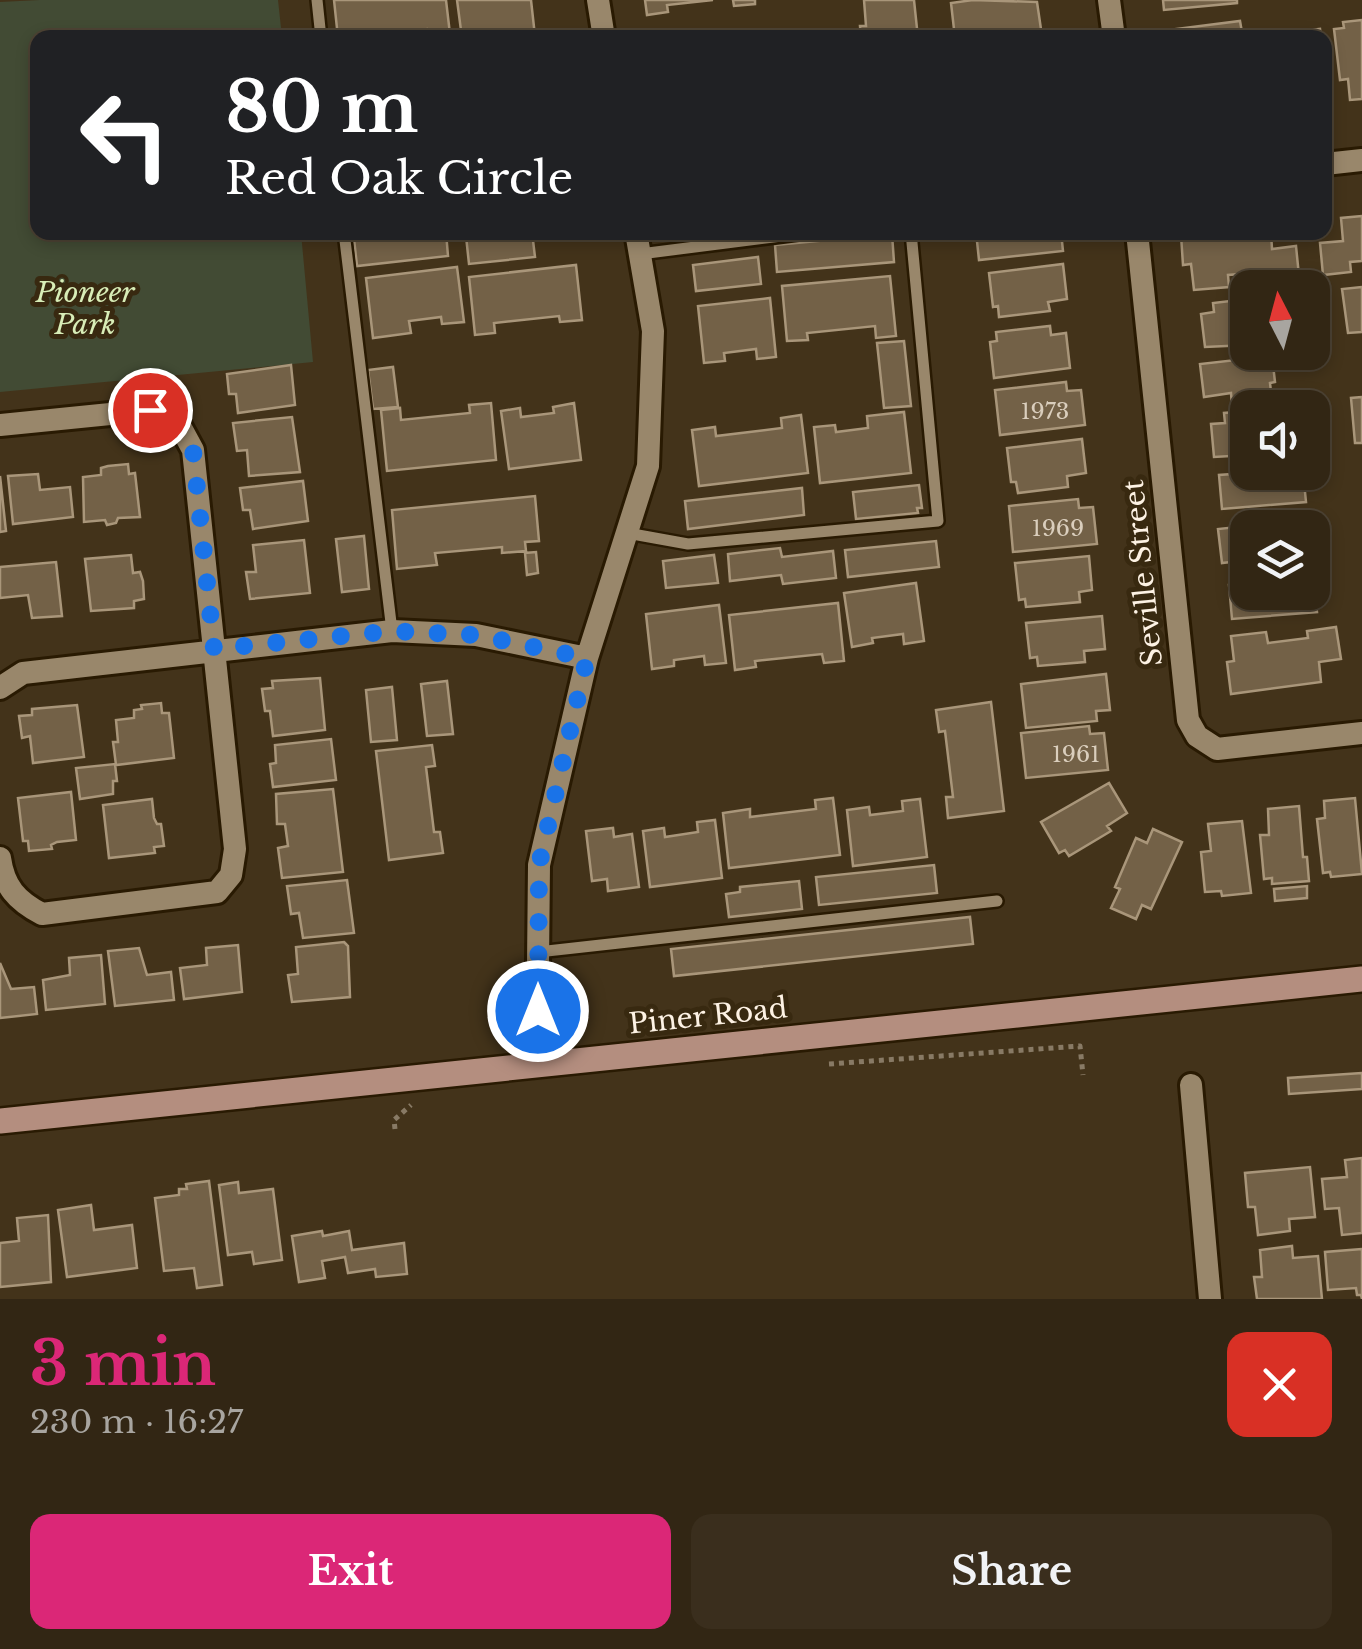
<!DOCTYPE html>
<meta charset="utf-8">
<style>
body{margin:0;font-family:"Libre Baskerville",serif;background:#3a2e1d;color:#f1f3f6;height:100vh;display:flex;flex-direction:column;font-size:38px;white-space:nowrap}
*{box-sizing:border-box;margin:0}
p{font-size:32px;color:#a8a5a0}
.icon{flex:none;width:55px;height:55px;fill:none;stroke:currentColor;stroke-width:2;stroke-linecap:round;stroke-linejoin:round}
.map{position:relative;height:1299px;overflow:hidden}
.drawer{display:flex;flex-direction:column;background:#322614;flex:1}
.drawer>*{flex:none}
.hud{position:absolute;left:30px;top:30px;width:1302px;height:210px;border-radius:20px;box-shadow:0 5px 15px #0003,0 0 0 2px #4d4334;background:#202124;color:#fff;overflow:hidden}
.needle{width:65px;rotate:354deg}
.fabs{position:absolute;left:1230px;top:270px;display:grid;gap:20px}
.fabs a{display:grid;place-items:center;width:100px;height:100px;border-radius:20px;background:#322614;box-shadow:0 5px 15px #0003,0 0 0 2px #4d4334;font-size:50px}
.pin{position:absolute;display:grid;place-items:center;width:85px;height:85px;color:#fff;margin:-42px;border:5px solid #fff;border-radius:50%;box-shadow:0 2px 10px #0007}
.me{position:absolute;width:110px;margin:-55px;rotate:0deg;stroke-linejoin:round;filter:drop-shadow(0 0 8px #0008)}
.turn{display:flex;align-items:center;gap:35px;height:210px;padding:0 30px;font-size:45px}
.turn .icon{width:130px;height:130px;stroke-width:2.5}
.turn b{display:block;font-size:70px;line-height:85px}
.round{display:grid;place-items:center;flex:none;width:105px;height:105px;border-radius:20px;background:#3a2e1d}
.summary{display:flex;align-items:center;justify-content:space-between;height:170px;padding:0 30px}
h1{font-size:60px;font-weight:700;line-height:75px;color:#db2777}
.action{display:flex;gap:20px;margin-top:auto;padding:20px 30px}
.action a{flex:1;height:115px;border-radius:20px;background:#db2777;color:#fff;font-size:40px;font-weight:700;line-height:115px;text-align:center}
.action a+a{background:#3a2e1d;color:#f1f3f6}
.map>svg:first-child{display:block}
</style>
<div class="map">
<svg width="1362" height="1299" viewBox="0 0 1362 1299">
<rect width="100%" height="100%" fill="#43331a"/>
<!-- green -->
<path fill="#424b34" d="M 40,0 L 278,0 L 282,37 L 38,38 L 38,232 L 301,233 L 313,362 L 0,392 L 0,2 Z"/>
<!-- building -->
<path fill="#736147" stroke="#a9967a" stroke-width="2.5" d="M 334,0 L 446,0 L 450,34 L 428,37 L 427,29 L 338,38 Z
M 457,0 L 531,0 L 535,36 L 513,38 L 512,30 L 481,34 L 482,38 L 462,38 Z
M 645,0 L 713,0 L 667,5 L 668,12 L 647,15 Z
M 733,0 L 755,0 L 755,4 L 734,6 Z
M 864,0 L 914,0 L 918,38 L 861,38 L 860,26 L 866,26 Z
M 973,0 L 1037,2 L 1042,36 L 955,38 L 951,3 Z
M 1163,0 L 1237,0 L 1237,3 L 1164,10 Z
M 1362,20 L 1362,99 L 1350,100 L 1348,79 L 1340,80 L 1334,29 L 1344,28 L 1343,22 Z
M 1240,21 L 1243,38 L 1169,38 L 1168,30 Z
M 1320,29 L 1321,38 L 1273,38 L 1292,35 L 1292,32 Z
M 1362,216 L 1362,261 L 1350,262 L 1351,272 L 1323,275 L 1320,243 L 1343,241 L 1341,218 Z
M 408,232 L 446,232 L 448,256 L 357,266 L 354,239 Z
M 495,232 L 532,232 L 535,257 L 469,264 L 466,236 Z
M 976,232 L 1061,232 L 1063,251 L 979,260 Z
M 1206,232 L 1271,232 L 1272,249 L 1296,246 L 1299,276 L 1269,279 L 1268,272 L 1228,275 L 1229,287 L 1194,290 L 1191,264 L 1183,265 L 1181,235 Z
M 892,234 L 894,262 L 777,272 L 775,245 Z
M 758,257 L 761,284 L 696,291 L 693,265 Z
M 1063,264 L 1067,299 L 1048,302 L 1050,311 L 999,317 L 998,306 L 993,307 L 989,273 Z
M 576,265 L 582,320 L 560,322 L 559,316 L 494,323 L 495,333 L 475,335 L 469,277 Z
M 457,267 L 464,322 L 442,324 L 441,317 L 409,321 L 411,333 L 373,338 L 366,278 Z
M 890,276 L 896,336 L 876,338 L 875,326 L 807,333 L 808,340 L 787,341 L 782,286 Z
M 1362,287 L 1362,332 L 1348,333 L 1342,289 Z
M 770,298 L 776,357 L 757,359 L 756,349 L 724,353 L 725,361 L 704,363 L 698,306 Z
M 1248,299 L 1248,345 L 1205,347 L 1201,314 L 1214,312 L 1213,303 Z
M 1050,326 L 1051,335 L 1066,333 L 1070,368 L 994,378 L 990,342 L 997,341 L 996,332 Z
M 904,341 L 911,406 L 884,408 L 877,343 Z
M 1272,356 L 1275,382 L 1270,383 L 1272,401 L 1232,406 L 1231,393 L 1204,397 L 1200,364 Z
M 291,365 L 295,405 L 238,413 L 236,394 L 229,394 L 227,374 Z
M 393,367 L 398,407 L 373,409 L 368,370 Z
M 1066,382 L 1067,391 L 1081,390 L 1085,425 L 1000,435 L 995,390 Z
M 1362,397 L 1362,443 L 1355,443 L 1351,398 Z
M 491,403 L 496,460 L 387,471 L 381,410 L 400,408 L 401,420 L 470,413 L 469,405 Z
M 574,403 L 581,460 L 509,469 L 501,411 L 520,408 L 521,417 L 554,413 L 553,407 Z
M 1248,411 L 1248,455 L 1214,457 L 1211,424 L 1225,423 L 1224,413 Z
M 904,412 L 911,473 L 820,483 L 814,427 L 835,425 L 836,432 L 868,428 L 867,416 Z
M 801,415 L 808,473 L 699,486 L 692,430 L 715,427 L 716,436 L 782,428 L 781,418 Z
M 292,417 L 300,472 L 249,476 L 247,450 L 237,451 L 233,423 Z
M 1082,439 L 1086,473 L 1067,476 L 1068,487 L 1018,493 L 1016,482 L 1011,482 L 1007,448 Z
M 1248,463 L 1248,472 L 1303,472 L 1306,502 L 1222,509 L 1219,475 L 1232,474 L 1231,464 Z
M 128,464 L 129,474 L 135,473 L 140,517 L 118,518 L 116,523 L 107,525 L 105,520 L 84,522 L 83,477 L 101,475 L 101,468 L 108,466 Z
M 38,474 L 40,490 L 70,487 L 73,517 L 13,524 L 8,476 Z
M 0,476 L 6,531 L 0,532 Z
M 303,481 L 308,521 L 253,529 L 250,510 L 243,510 L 240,488 Z
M 919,485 L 922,508 L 917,508 L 918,513 L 856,519 L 853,492 Z
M 802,488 L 804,515 L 688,529 L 685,501 Z
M 535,496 L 539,541 L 525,542 L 526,551 L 502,553 L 502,547 L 435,553 L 437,565 L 397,569 L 392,510 Z
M 1078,499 L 1079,508 L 1093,507 L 1097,544 L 1013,552 L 1009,506 Z
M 1286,511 L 1287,528 L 1248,528 L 1248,560 L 1222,563 L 1218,529 L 1247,526 L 1246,515 Z
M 364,536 L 369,589 L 342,592 L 336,539 Z
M 304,540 L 310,593 L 250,599 L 246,572 L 256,572 L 253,545 Z
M 936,541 L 939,567 L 848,577 L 845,550 Z
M 780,548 L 782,557 L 833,551 L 836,578 L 783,584 L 781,575 L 730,581 L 728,554 Z
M 536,552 L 538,573 L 527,575 L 525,553 Z
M 131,555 L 133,573 L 140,572 L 143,581 L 144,599 L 134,601 L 134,608 L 91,611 L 85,559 Z
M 714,555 L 718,583 L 666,588 L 663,561 Z
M 1089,556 L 1092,590 L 1079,592 L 1080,602 L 1026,607 L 1025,599 L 1019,600 L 1015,563 Z
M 56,562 L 62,616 L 32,618 L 28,595 L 0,598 L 0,567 Z
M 1312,571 L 1317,612 L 1232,619 L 1229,585 L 1243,584 L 1242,575 L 1248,575 L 1248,592 L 1312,592 Z
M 916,583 L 924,641 L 904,644 L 903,634 L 872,638 L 873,643 L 852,647 L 844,593 Z
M 838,603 L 844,661 L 824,663 L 822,654 L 755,661 L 756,667 L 735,670 L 729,615 Z
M 719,605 L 726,663 L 705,665 L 704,656 L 674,660 L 674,666 L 652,669 L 646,614 Z
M 1102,616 L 1105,649 L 1084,651 L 1085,662 L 1038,666 L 1037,657 L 1030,658 L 1026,623 Z
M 1336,627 L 1341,659 L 1319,662 L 1321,682 L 1231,694 L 1227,662 L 1234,661 L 1231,636 L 1266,632 L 1268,643 L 1308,638 L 1307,631 Z
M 1106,674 L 1110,710 L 1096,711 L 1097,721 L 1026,728 L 1021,684 Z
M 320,678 L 325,730 L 273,736 L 270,711 L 265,711 L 262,689 L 273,688 L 272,681 Z
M 447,681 L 453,734 L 427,736 L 421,684 Z
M 392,687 L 397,740 L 371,742 L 366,690 Z
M 991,702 L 1004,811 L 948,818 L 946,797 L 953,797 L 945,731 L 939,732 L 936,710 Z
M 161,703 L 162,713 L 169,713 L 174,758 L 116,765 L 113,742 L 118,742 L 116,720 L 134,718 L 134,710 L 142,709 L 141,705 Z
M 77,705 L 84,757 L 33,763 L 30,736 L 22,738 L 19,716 L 32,715 L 32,709 Z
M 1089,726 L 1090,734 L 1104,733 L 1108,770 L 1026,778 L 1021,733 Z
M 331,739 L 336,780 L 273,787 L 270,764 L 276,763 L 275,745 Z
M 432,745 L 435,766 L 426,767 L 434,832 L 440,832 L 443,853 L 389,860 L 376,751 Z
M 115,764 L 117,781 L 113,781 L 113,794 L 80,799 L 76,768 Z
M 1109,783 L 1127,813 L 1107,826 L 1111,831 L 1069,856 L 1065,850 L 1059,853 L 1041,822 Z
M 333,789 L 343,872 L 282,878 L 278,848 L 288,846 L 285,824 L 277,824 L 276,794 Z
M 71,792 L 76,840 L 57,842 L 51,845 L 52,849 L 29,851 L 28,841 L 23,841 L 18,798 Z
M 833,798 L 840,855 L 729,868 L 723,813 L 750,809 L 750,817 L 816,809 L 815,800 Z
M 1355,798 L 1362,874 L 1331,877 L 1330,872 L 1323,873 L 1317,819 L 1325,818 L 1324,801 Z
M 152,799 L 154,818 L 157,824 L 161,824 L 164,846 L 154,847 L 155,853 L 109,858 L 103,805 Z
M 920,799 L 927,857 L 853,866 L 847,810 L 869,807 L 870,815 L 903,811 L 902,801 Z
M 1299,806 L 1303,857 L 1307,857 L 1309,881 L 1272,884 L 1272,878 L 1264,879 L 1260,835 L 1269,835 L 1268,809 Z
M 715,820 L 722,878 L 650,887 L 643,831 L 664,828 L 665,837 L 698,832 L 697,822 Z
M 1242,821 L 1251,893 L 1222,896 L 1221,891 L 1205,892 L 1201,852 L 1211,851 L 1208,824 Z
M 613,828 L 614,837 L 632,834 L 639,887 L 608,891 L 607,879 L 592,881 L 586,831 Z
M 1153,829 L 1182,842 L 1151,909 L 1142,905 L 1136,919 L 1111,908 L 1120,889 L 1115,887 L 1136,838 L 1147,843 Z
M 934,865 L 937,893 L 819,905 L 816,877 Z
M 347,880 L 354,933 L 303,938 L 299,913 L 291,914 L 287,886 Z
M 799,881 L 802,909 L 729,917 L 726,894 L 740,892 L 740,887 Z
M 1307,886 L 1307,898 L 1275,901 L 1274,889 Z
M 970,917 L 973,944 L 674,976 L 671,949 Z
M 344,942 L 348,946 L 350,997 L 292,1002 L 288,975 L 298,974 L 296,947 Z
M 238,945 L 242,992 L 184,999 L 180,968 L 207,965 L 206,948 Z
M 139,948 L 147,975 L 171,972 L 174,1000 L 115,1006 L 108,951 Z
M 101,955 L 105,1004 L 46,1010 L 43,980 L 70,975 L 69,958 Z
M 0,963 L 11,989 L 34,987 L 37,1014 L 0,1018 Z
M 1362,1073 L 1362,1089 L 1289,1094 L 1288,1078 Z
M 1362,1158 L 1362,1233 L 1342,1235 L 1339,1208 L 1325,1209 L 1322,1179 L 1347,1177 L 1345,1160 Z
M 1310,1167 L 1315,1217 L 1289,1219 L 1290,1231 L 1258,1235 L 1255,1207 L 1248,1207 L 1245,1173 Z
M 209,1181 L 222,1285 L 197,1288 L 194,1268 L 164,1271 L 155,1198 L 179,1195 L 179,1189 L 187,1189 L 186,1184 Z
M 238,1182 L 239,1193 L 273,1189 L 282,1260 L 254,1264 L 252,1252 L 228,1255 L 219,1185 Z
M 91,1205 L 94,1230 L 132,1225 L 137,1268 L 67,1277 L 58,1210 Z
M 48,1215 L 51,1282 L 0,1287 L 0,1243 L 19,1241 L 17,1218 Z
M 322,1231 L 323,1236 L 349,1231 L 352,1250 L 404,1243 L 407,1274 L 376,1277 L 375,1269 L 348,1273 L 345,1257 L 322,1261 L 325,1278 L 299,1282 L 292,1236 Z
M 1292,1246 L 1293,1258 L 1318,1256 L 1322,1299 L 1257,1299 L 1254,1277 L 1262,1277 L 1260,1250 Z
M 1362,1249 L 1362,1299 L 1361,1295 L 1357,1295 L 1356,1288 L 1328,1290 L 1325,1252 Z"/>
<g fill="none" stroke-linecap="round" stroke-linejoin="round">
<!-- lane casing -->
<g stroke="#291a02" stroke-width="16">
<path id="lane" d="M 317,0 L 321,38
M 344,232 L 392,631
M 640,254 L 814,232
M 627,533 L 688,544 L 938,521 L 911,232
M 538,952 L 997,901"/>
</g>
<!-- street casing -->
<g stroke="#291a02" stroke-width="28">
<path id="street" d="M 598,0 L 604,38
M 1109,0 L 1114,38
M 1325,164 L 1362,160
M 1137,232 L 1188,720 L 1197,736 L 1217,749 L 1362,733
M 0,425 L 150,410 L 180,426 L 193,450 L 235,849 L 231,875 L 217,892 L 42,914 C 17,901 4,887 0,858
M 0,688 L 23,673 L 392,631 L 476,635 L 587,658
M 537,1064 L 539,865 L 587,658 L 648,466 L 653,331 L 636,232
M 1191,1085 L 1210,1299"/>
</g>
<!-- secondary casing -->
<g stroke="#291a02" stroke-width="30">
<path id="secondary" d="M 0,1121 L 1362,979"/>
</g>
<!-- path -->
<path stroke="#887a65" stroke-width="5" stroke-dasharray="5 5" stroke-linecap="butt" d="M 829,1064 L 1080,1046 L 1083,1075
M 395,1129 L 394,1120 L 411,1105"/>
<!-- lane -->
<use href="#lane" stroke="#99876b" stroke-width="11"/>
<!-- street -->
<use href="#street" stroke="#99876b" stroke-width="22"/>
<!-- secondary -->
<use href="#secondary" stroke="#b48e7f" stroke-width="25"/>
</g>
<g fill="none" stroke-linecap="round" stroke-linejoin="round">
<!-- route -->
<path stroke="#1a73e8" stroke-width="18" stroke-dasharray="0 32.4" d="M 150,410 L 180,426 L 193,450 L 214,649 L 392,631 L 476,635 L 587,658 L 539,865 L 538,1011"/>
</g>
<g text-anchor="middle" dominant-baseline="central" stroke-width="10" stroke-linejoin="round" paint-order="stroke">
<!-- number labels -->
<g font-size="22" fill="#dacebd">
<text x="1045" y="411">1973</text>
<text x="1058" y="528">1969</text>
<text x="1076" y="754">1961</text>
</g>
<!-- park labels -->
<g font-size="28" font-style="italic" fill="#d8edb7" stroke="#382910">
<text x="85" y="292">Pioneer<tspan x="85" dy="32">Park</tspan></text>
</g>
<!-- street labels -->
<g font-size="28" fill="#fdf2e4" stroke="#382910">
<text transform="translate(1143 573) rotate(-96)">Seville Street</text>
<text transform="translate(708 1016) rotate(-6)">Piner Road</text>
</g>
</g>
</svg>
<div class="fabs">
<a><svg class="needle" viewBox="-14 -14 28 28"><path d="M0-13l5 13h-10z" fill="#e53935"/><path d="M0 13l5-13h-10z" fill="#a8a5a0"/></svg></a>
<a><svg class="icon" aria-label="sound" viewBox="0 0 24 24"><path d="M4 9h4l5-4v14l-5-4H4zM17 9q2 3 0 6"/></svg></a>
<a><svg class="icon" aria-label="layers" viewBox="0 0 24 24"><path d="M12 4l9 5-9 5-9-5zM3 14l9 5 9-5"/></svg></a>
</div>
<div class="pin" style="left:150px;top:410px;background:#d93025"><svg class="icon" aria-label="arrive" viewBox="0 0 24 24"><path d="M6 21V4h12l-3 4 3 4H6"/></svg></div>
<svg class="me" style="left:538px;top:1011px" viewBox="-20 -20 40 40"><circle r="17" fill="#1a73e8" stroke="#fff" stroke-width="3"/><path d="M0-11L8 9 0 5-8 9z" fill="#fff"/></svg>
<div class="hud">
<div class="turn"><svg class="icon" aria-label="left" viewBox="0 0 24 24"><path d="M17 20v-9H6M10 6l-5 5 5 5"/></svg><div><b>80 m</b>Red Oak Circle</div></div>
</div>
</div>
<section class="drawer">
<div class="summary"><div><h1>3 min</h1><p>230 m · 16:27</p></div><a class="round" style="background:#d93025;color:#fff"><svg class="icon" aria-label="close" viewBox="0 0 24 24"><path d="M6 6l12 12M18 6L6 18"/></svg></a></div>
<div class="action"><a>Exit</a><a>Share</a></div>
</section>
